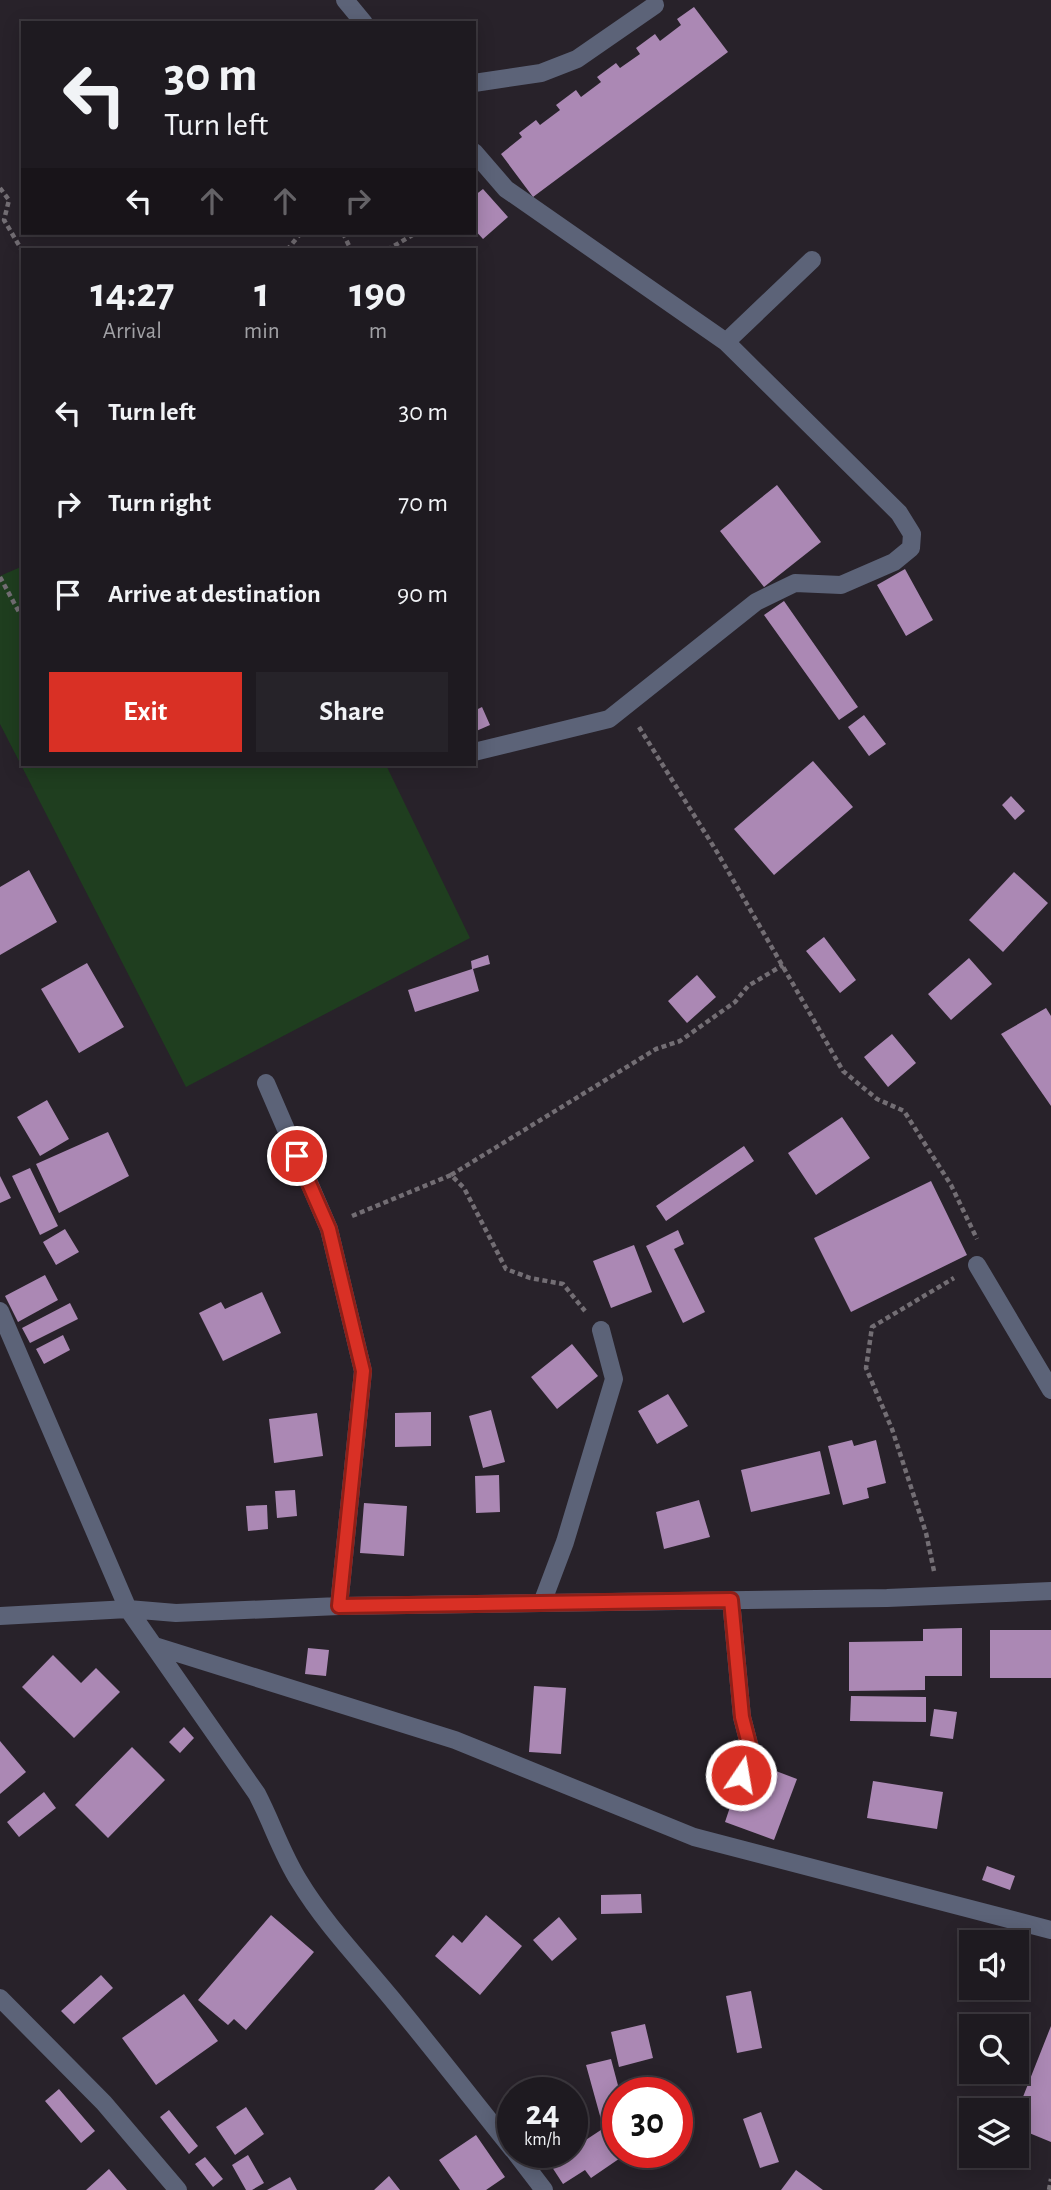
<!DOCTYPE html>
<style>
body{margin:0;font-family:"Alegreya Sans",sans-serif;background:#262329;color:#f1f3f6;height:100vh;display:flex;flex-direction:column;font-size:26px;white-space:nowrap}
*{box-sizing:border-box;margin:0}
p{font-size:23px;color:#a1a1a5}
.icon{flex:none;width:38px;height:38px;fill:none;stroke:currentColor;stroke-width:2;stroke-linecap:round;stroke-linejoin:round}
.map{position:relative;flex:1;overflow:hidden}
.drawer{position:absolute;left:21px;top:248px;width:455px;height:518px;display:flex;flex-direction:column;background:#1e1a20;border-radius:0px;box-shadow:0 4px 18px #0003,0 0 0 2px #3c383e}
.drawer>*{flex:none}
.hud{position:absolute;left:21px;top:21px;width:455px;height:214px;border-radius:0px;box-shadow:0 4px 18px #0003,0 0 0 2px #3c383e;background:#1e1a20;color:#f1f3f6;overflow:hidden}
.buttons{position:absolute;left:959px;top:1930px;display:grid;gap:14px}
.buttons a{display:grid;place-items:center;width:70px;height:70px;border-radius:0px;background:#1e1a20;box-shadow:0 4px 18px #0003,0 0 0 2px #3c383e;font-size:35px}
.speed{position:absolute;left:497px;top:2077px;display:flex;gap:14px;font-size:35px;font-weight:700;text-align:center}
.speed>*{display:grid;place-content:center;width:91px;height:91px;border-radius:50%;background:#1e1a20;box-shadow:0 4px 18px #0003,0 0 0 2px #3c383e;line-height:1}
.speed small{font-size:18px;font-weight:400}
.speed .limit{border:10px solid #d22;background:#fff;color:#111}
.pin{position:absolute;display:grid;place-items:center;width:60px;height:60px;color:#fff;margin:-30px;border:4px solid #fff;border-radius:50%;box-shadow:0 2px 7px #0007}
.me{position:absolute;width:77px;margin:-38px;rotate:12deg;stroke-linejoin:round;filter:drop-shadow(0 0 5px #0008)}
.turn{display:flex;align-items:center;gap:24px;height:147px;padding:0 28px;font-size:32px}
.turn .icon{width:91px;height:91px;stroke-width:2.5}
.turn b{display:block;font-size:49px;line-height:60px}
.lanes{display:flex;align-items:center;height:66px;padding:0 28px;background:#0003;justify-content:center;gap:35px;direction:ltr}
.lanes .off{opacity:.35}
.eta{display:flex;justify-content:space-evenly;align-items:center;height:119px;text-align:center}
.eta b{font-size:42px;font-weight:700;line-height:49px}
.action{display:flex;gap:14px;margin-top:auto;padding:14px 28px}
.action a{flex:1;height:80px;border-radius:0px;background:#d93025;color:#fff;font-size:28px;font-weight:700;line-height:80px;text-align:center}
.action a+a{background:#262329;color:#f1f3f6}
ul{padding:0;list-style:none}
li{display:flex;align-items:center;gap:21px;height:91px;padding:0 28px}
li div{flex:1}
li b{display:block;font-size:26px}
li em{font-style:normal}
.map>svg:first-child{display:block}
</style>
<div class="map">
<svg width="1051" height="2190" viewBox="0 0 1051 2190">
<rect width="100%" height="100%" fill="#28222a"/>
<!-- green -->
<path fill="#1f3e1f" d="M 23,566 L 23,765 L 386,765 L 470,938 L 186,1087 L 0,724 L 0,576 Z"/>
<!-- building -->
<path fill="#ab88b4" d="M 694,7 L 728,52 L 533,197 L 501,154 L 522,137 L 519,133 L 536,120 L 540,125 L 560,110 L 556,105 L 576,90 L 581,97 L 601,82 L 597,77 L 616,63 L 620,68 L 640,54 L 636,48 L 655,34 L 660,41 L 681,25 L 677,19 Z
M 483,189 L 508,217 L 483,239 L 474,229 L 474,196 Z
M 777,485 L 821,542 L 764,587 L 720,531 Z
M 905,569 L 933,620 L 906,636 L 877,585 Z
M 784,601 L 858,707 L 839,720 L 764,615 Z
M 482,707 L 490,725 L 474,732 L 474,711 Z
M 864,715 L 886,744 L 869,756 L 848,727 Z
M 813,761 L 853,807 L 774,875 L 734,829 Z
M 1011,796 L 1025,811 L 1015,820 L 1002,805 Z
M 29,870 L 57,922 L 0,955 L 0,887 Z
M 1014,872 L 1048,903 L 1003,952 L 969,920 Z
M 824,937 L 856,980 L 840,993 L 806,951 Z
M 488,955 L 490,964 L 473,969 L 479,991 L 415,1012 L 408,990 L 472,969 L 471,961 Z
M 969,958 L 992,984 L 951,1020 L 928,994 Z
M 87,963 L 124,1027 L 79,1053 L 41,989 Z
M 697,975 L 716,997 L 687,1023 L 668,1001 Z
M 1046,1008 L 1051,1016 L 1051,1106 L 1001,1034 Z
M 892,1034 L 916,1063 L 888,1087 L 864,1057 Z
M 47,1100 L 69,1139 L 40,1156 L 17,1117 Z
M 842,1117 L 870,1158 L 816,1195 L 788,1153 Z
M 108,1132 L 129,1176 L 59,1213 L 36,1164 Z
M 744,1146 L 754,1161 L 666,1221 L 656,1206 Z
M 30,1168 L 58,1226 L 40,1235 L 12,1176 Z
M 0,1176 L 11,1198 L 0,1203 Z
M 931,1181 L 967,1255 L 851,1312 L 814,1238 Z
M 65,1229 L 79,1252 L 56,1265 L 43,1242 Z
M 678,1230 L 684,1244 L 674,1249 L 705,1312 L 683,1323 L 646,1246 Z
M 634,1245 L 652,1292 L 611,1308 L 593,1261 Z
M 45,1275 L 58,1300 L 18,1322 L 5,1296 Z
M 262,1292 L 281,1333 L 223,1361 L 199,1313 L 221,1302 L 225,1309 Z
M 70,1303 L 78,1319 L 30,1343 L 22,1328 Z
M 63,1335 L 70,1350 L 44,1364 L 36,1349 Z
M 572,1344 L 598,1376 L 557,1409 L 531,1377 Z
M 668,1394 L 688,1426 L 657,1444 L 638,1411 Z
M 491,1410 L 505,1462 L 483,1468 L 469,1416 Z
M 431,1412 L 431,1446 L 395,1447 L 395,1413 Z
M 317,1413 L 323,1456 L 274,1463 L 269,1419 Z
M 852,1440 L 854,1446 L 876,1440 L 886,1483 L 867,1488 L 869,1498 L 843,1505 L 828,1446 Z
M 820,1451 L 830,1494 L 751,1512 L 741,1470 Z
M 499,1475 L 500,1512 L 476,1513 L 475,1476 Z
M 295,1490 L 297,1516 L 277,1518 L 275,1491 Z
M 699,1500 L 710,1537 L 664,1549 L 656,1512 Z
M 364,1503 L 407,1506 L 404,1556 L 360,1553 Z
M 267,1505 L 268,1529 L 248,1531 L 246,1506 Z
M 962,1628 L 962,1676 L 925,1676 L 925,1690 L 849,1691 L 849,1642 L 923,1641 L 923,1629 Z
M 990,1630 L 1051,1630 L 1051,1678 L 990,1678 Z
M 308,1648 L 329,1650 L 326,1676 L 305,1674 Z
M 53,1655 L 81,1683 L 96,1668 L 120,1692 L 74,1738 L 22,1687 Z
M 534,1686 L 566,1688 L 561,1754 L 529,1752 Z
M 851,1696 L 926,1697 L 926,1722 L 850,1721 Z
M 934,1709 L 957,1712 L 953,1739 L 930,1736 Z
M 184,1727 L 194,1738 L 180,1753 L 169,1742 Z
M 0,1741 L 26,1772 L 0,1794 Z
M 132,1747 L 165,1780 L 108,1838 L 75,1805 Z
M 768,1768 L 797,1779 L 774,1840 L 725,1822 L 733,1798 L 753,1806 Z
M 873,1781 L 943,1792 L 937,1829 L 867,1818 Z
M 44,1792 L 56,1808 L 19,1837 L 7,1822 Z
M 987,1866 L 1015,1876 L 1010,1890 L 982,1880 Z
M 641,1894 L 642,1913 L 601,1914 L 601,1895 Z
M 271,1915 L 314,1952 L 246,2030 L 234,2019 L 228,2025 L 198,2000 Z
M 486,1915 L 522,1946 L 480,1995 L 435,1956 L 453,1935 L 462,1943 Z
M 559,1917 L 577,1939 L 552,1961 L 533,1940 Z
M 101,1975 L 113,1988 L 74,2024 L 61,2011 Z
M 751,1991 L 762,2048 L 737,2053 L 726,1996 Z
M 184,1994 L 218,2041 L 156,2085 L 122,2038 Z
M 645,2024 L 653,2058 L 619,2067 L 611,2032 Z
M 1051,2026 L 1051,2142 L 1017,2128 L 1017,2112 Z
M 611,2059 L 620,2093 L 618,2093 L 618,2119 L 602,2123 L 586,2065 Z
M 59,2089 L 95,2131 L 81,2143 L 45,2101 Z
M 246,2107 L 264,2134 L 235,2155 L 216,2127 Z
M 169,2110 L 198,2146 L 189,2154 L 160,2117 Z
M 761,2112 L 779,2162 L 760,2168 L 743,2119 Z
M 610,2124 L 615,2131 L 618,2129 L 618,2152 L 629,2152 L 591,2178 L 585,2170 L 563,2184 L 550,2164 L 568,2152 L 572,2152 L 572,2149 Z
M 476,2135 L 505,2177 L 486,2190 L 460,2190 L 439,2160 Z
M 541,2152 L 559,2152 L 546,2160 Z
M 248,2155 L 264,2183 L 252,2190 L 246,2190 L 232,2165 Z
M 205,2157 L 223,2179 L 213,2187 L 195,2164 Z
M 109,2169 L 127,2190 L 86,2190 Z
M 796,2170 L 823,2190 L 781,2190 Z
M 389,2176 L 400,2190 L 374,2190 Z
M 290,2177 L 297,2190 L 267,2190 Z"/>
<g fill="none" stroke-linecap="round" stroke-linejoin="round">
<!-- path -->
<path stroke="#736e74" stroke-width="4.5" stroke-dasharray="5 3.5" stroke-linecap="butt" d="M 0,188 L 9,200 L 4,220 L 23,252
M 343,233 L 351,250
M 287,250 L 301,233
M 387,250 L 416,233
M 0,577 L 19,612 L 23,610
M 639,727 L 717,852 L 843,1071 L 877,1099 L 904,1111 L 951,1185 L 977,1239
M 451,1175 L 656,1049 L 680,1041 L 735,1002 L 748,986 L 783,965
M 352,1216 L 451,1175 L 464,1188 L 506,1269 L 530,1278 L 563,1284 L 585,1311
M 934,1571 L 926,1533 L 892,1429 L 866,1368 L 872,1327 L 954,1278
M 1049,2190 L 1051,2179"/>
<!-- minor -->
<path stroke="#5c6378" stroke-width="18" d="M 345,0 L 364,23
M 474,83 L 541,73 L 577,59 L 655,5
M 474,152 L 506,189 L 726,342 L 899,513 L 912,534 L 911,548 L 894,562 L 841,585 L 795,583 L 756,602 L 609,719 L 474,752
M 726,342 L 812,260
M 266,1083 L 329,1229 L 363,1371 L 339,1606
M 977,1265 L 1051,1390
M 0,1311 L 128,1609 L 257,1794 C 272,1823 282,1854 299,1881 C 325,1924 361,1961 392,1999 C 433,2049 473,2100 513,2150
M 731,1600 L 742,1717 L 750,1748 L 741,1775
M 542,1603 L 565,1542 L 614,1379 L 601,1330
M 0,1616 L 128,1609 L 176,1613 L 339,1606 L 887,1598 L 1051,1591
M 155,1646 L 455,1740 L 694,1837 L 1051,1930
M 0,1998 L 104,2103 L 178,2190
M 515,2152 L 544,2190"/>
</g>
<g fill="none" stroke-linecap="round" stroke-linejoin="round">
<!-- route casing -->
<g stroke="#8d1f18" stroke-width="18">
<path id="route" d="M 297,1156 L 329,1229 L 363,1371 L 339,1606 L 731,1600 L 742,1717 L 750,1748 L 741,1775"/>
</g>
<!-- route -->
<use href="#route" stroke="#d93025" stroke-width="12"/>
</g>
</svg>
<div class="buttons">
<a><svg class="icon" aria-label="sound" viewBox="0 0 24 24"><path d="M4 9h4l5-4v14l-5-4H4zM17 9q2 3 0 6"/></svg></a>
<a><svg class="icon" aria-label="search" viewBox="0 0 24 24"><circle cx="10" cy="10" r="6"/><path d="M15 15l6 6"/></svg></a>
<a><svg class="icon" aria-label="layers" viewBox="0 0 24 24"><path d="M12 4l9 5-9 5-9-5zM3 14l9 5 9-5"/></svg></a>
</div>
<div class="speed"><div>24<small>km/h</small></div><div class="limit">30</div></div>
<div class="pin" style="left:297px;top:1156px;background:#d93025"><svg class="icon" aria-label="arrive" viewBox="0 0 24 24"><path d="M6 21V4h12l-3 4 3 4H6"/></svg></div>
<svg class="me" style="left:741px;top:1775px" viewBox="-20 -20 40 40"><circle r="17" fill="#d93025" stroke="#fff" stroke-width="3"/><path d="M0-11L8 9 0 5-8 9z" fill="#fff"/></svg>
<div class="hud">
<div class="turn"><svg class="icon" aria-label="left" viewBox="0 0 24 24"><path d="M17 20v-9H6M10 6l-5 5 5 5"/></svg><div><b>30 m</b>Turn left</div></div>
<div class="lanes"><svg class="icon" aria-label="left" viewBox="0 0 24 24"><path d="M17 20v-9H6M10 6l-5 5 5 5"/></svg><svg class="icon off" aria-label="ahead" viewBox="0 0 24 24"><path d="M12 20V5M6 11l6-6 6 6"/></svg><svg class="icon off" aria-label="ahead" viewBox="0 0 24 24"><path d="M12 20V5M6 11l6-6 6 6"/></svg><svg class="icon off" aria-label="right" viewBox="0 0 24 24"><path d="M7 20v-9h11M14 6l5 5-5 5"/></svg></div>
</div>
<section class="drawer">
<div class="eta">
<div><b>14:27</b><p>Arrival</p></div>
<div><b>1</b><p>min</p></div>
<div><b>190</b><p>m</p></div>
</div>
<ul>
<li><svg class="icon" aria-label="left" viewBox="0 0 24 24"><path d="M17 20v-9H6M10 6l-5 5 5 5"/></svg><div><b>Turn left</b></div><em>30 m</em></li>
<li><svg class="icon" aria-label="right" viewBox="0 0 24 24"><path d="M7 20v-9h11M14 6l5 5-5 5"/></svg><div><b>Turn right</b></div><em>70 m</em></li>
<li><svg class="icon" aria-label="arrive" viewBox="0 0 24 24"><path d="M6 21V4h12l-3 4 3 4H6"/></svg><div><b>Arrive at destination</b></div><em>90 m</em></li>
</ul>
<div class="action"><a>Exit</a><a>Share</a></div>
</section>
</div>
